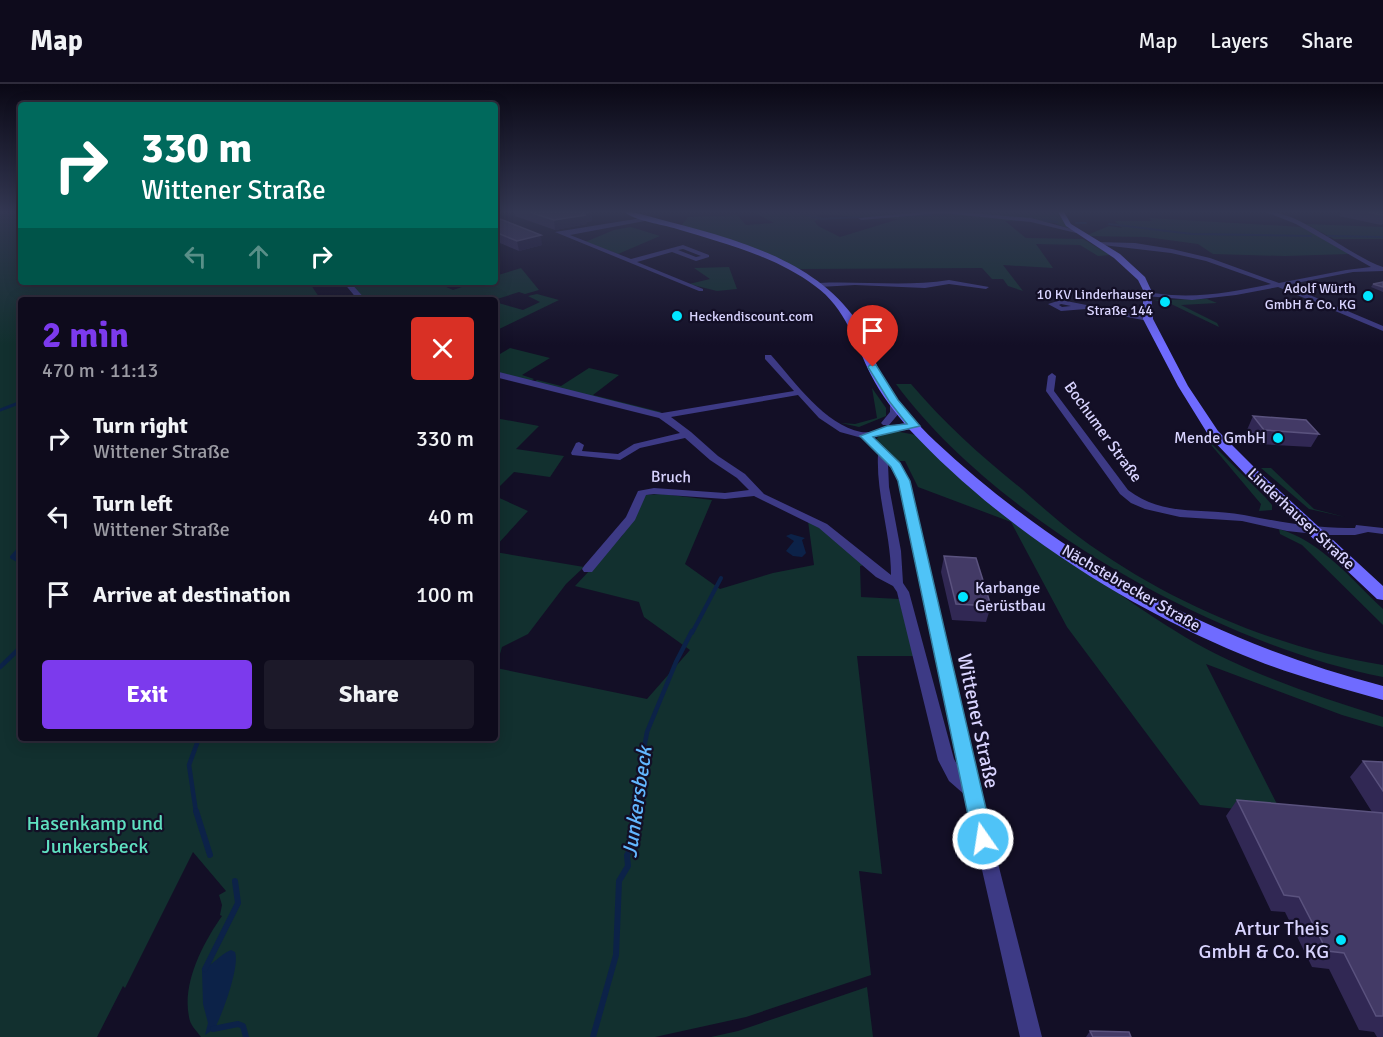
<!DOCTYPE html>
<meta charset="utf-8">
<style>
body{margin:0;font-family:Signika,sans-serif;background:#1c1929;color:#f1f3f6;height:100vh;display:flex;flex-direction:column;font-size:22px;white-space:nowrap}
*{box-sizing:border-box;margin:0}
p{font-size:20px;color:#9b9ba3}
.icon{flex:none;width:33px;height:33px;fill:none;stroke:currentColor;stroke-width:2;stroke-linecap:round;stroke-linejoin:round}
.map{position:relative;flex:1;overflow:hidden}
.drawer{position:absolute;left:18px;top:213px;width:480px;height:444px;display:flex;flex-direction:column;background:#0e0b1c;border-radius:6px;box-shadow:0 3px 15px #0003,0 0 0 2px #2e2b3b}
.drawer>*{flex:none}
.hud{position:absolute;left:18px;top:18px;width:480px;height:183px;border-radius:6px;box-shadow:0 3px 15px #0003,0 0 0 2px #2e2b3b;background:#00695c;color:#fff;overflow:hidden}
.pin{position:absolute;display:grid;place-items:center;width:51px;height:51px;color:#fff;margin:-62px -26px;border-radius:50% 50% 50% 0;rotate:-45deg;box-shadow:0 0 6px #0007}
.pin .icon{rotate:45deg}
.me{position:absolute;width:66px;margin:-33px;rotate:347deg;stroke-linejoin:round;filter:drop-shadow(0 0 4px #0008)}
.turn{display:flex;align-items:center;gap:21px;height:126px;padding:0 24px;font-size:27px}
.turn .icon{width:78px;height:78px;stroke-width:2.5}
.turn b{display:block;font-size:42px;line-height:51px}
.lanes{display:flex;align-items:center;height:57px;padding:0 24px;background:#0003;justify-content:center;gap:30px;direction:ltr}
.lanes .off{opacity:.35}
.round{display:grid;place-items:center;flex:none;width:63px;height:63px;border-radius:6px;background:#1c1929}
.summary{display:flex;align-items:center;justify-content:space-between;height:102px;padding:0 24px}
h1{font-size:36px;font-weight:700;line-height:45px;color:#7c3aed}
.button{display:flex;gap:12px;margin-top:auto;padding:12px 24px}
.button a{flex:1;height:69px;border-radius:6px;background:#7c3aed;color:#fff;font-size:24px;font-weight:700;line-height:69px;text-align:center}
.button a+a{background:#1c1929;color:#f1f3f6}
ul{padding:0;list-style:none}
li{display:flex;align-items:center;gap:18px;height:78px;padding:0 24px}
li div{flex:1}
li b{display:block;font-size:22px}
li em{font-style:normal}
header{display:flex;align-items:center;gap:36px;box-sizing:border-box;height:84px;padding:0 30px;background:#0e0b1c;border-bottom:2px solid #2e2b3b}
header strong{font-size:28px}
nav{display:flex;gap:33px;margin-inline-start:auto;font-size:21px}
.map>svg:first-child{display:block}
</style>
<header>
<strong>Map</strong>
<nav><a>Map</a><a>Layers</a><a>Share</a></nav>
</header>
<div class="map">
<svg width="1383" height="953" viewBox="0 0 1383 953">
<rect width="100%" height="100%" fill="#130f26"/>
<!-- green -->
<path fill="#12302f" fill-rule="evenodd" d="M 0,128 L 21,128 L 21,198 L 309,198 L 321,216 L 21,216 L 21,654 L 495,654 L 495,468 L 584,483 L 566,500 L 528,550 L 502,563 L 496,584 L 647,615 L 690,566 L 644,533 L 639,518 L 575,502 L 622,452 L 644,411 L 662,410 L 712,416 L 685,480 L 720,505 L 773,489 L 814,481 L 808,437 L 823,445 L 864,481 L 860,482 L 861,513 L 899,515 L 914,572 L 857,572 L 882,790 L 859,787 L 871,891 L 746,933 L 655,953 L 201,953 C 196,946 190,941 189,933 C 182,899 203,859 222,832 L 220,831 L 222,821 L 219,811 L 226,807 L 193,768 L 125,904 L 123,902 L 97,953 L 0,953 Z
M 754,128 L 1057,128 L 1069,145 L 1054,139 L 1001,132 L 1027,136 L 1005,137 L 1026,154 L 1083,155 L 1110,171 L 1098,172 L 1080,161 L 1036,160 L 1053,184 L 1003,181 L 1023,207 L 1008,202 L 1003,195 L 992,195 L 982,184 L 799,185 L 681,142 L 688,133 L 737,131 L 746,141 L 774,139 ZM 813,130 L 899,135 L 840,153 L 818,142 L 814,137 L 823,134 Z
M 1149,134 L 1302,143 L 1349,170 L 1285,172 L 1213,170 L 1198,160 L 1146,153 L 1085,152 L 1109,142 L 1122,144 L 1115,137 L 1152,137 Z
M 1306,140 L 1383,143 L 1383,155 L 1334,155 Z
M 631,143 L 660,152 L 618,170 L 585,158 L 614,146 Z
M 729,183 L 737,205 L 717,207 L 689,200 L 710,195 L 694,184 Z
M 521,184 L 539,206 L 525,210 L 519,208 L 494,216 L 364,216 L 351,201 L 362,198 L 435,198 L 453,206 L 477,198 L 495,198 L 495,192 Z
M 537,210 L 559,216 L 495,247 L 495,218 L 523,226 L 540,218 L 528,212 Z
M 1207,215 L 1217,219 L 1181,221 L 1217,239 L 1219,243 L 1169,219 L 1154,216 Z
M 510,264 L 550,274 L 522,291 L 534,295 L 529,298 L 495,289 L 495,273 Z
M 589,284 L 619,291 L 593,311 L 661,328 L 658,330 L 534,298 L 537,296 L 561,302 Z
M 896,300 L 911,300 C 945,340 982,373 1023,406 C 1041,422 1060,439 1079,453 C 1167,518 1275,564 1383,581 L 1383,593 C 1217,560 997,437 896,300 Z
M 872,304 L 886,324 L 886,332 L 859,343 L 841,339 L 855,340 L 877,334 Z
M 495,334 L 539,342 L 516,365 L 564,372 L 550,393 L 514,388 L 495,407 Z
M 895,347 L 916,351 C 1004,420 1089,495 1185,553 C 1246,589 1316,612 1383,633 L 1383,643 L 1342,631 L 1206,580 L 1282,730 L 1200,721 L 1067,543 L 1011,438 L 918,403 L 905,377 L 896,377 L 875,357 L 880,351 Z
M 1201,349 L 1266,414 L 1272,421 L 1272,426 L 1259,427 L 1261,420 Z
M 1261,384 L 1271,384 L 1314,425 L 1345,433 L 1309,425 Z
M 495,412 L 528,427 L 495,463 Z
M 1279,445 C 1321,457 1352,496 1383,525 L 1383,541 L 1302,461 L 1280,450 Z
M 867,903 L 873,953 L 711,953 L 738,947 Z"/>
<!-- water -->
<path fill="#0c2248" d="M 791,450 L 805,454 L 802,456 L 806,469 L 802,473 L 793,472 L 786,467 L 794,457 L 786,452 Z
M 231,866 L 235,868 C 240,882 223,928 216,942 C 215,945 208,949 205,951 L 208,939 L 203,920 L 202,886 C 213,881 219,871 231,866 Z"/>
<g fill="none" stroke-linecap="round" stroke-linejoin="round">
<!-- stream-far4 -->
<path stroke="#0c2248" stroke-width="2" d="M 800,129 L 821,135 L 859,133
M 0,131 L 9,128
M 901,132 L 959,130
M 1043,136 L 1057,138
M 1076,139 L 1086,139
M 1109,140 L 1192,150 L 1311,152
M 1328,152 L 1383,153"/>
<!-- stream-far3 -->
<path stroke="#0c2248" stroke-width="3" d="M 0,326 L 21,318"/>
<!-- stream-far2 -->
<path stroke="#0c2248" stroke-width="4" d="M 21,463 L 12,473 L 21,478
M 692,549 L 721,494"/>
<!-- stream-far1 -->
<path stroke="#0c2248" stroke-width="4.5" d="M 0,583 L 21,563
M 196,728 L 189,681 L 199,654
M 637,728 L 636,720 L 643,701 L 641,681 L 647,648 L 676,578 L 692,547"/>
<!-- stream -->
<path stroke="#0c2248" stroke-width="6" d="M 196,727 L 210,771
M 205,885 L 238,819 L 235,797
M 213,945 L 238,940 L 243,942 L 246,953
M 593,953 L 616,871 L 619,797 L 628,782 L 627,771 L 636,757 L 637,727"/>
<!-- street -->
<path fill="#3d3a85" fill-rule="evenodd" d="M 923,128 L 959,128 L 1031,134 L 1079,147 L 1076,149 L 1031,138 L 943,129 L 861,136 L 858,134 Z
M 1266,128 C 1299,126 1351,173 1383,183 L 1383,187 L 1353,188 L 1286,201 L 1383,242 L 1383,247 L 1278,203 L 1236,211 L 1192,216 L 1146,212 L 1145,211 C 1152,207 1163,211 1172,211 C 1206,213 1238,207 1271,200 L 1206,177 L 1171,169 L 1094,160 L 1097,158 L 1135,159 L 1172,165 L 1210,174 L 1279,199 L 1346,186 L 1371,183 L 1296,140 Z
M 648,133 L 650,136 L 570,151 L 631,175 L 683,161 L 709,171 L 709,173 L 696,177 L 672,168 L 637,178 L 703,205 L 703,207 L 699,207 L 555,148 ZM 683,165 L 701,172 L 696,173 L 678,166 Z
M 949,196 L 989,203 L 986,205 L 949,200 L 925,204 L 855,201 L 819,203 L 816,201 L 819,199 C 862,197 907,203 949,196 Z
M 343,198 L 350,198 L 366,216 L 358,216 Z
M 1061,216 L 1148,233 L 1152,235 L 1148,237 L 1086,225 L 1061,227 L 1048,220 ZM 1061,220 L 1071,222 L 1062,223 L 1059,221 Z
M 765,271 L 771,271 C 795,298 825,341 861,348 C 877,351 905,331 920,342 L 915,345 L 888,348 L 872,353 L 900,380 L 909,397 L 980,708 L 1042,953 L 1020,953 L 965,711 L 949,697 L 938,676 L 897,508 L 893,502 L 876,493 L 819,444 L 754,412 L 725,415 L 654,410 L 646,411 L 635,436 L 592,488 L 584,488 L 582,485 L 584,482 L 626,433 L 638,407 L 654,404 L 725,409 L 749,406 L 737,394 L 710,376 L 685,354 L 640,364 L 620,376 L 572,371 L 571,369 L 576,359 L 579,358 L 584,361 L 582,367 L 618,370 L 634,360 L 680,349 L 659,334 L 495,293 L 495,287 L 662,329 L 794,307 L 765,275 ZM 798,311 L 819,334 L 840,348 L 862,354 L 878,370 C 876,411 891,450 891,491 L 827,440 L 764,410 L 745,390 L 718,372 L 691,348 L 671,333 ZM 888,380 L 899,397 L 959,684 L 954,675 L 909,508 L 903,499 L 901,467 L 889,403 Z
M 1052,289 L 1056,292 L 1054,307 L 1128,406 C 1165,434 1202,423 1244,431 C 1281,438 1317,445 1355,444 L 1356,441 L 1383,444 L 1383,450 L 1368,448 L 1355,451 L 1324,451 L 1287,447 L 1242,437 L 1180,433 L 1145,425 L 1131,419 L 1120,410 L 1046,307 L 1048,292 Z
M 894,314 L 898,317 L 900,328 L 889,341 L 883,341 L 881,339 L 890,328 L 890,317 Z"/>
<!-- secondary -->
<path fill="#6f6bff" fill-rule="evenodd" d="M 624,128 L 633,128 C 711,150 807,166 856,236 C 867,253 872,272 881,290 C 895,316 915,338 936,358 C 1064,477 1214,558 1383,602 L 1383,616 C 1341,604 1299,593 1258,577 C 1132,528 1001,444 909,345 C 895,328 881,311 871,291 C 855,259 846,224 815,202 C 775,172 723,159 677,145 C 661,140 636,137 624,128 Z
M 1058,128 L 1064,128 L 1071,140 L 1120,170 L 1145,193 L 1151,206 L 1153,235 L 1188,302 L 1218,347 L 1258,387 L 1383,502 L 1383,516 L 1377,515 L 1248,393 L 1209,352 L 1178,302 L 1143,235 L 1143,206 L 1138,196 L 1114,174 L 1066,142 Z"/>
</g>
<!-- wall -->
<path fill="#312854" d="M 515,128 L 591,128 L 592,137 L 586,138 L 587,140 L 555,146 L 515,132 Z
M 1342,128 L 1383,128 L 1383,140 L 1381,141 L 1339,132 Z
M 495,133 L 542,161 L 519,167 L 495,157 Z
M 1383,198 L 1383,208 L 1371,203 L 1373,200 Z
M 1253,332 L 1319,350 L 1311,363 L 1257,360 L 1247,346 Z
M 944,472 L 991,522 L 986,538 L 952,536 L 941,488 Z
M 1363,677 L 1383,678 L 1383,953 L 1377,953 L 1374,948 L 1359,946 L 1329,885 L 1312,883 L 1285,828 L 1271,827 L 1226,732 L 1237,716 L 1372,728 L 1350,693 Z
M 1090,947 L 1131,953 L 1086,953 Z"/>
<!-- shaded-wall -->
<path fill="#1d163a" d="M 591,128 L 592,137 L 586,138 L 587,140 L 555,146 L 554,136 Z
M 541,151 L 542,161 L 519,167 L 517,157 Z"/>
<!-- building -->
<path fill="#433a66" stroke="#5a527e" stroke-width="1.5" d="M 529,128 L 590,128 L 582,130 L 586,131 L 554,136 Z
M 1367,128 L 1383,128 L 1383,131 Z
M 495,133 L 541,151 L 517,157 L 495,148 Z
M 1383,198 L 1383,203 L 1373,200 Z
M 1253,332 L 1306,336 L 1319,350 L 1264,346 Z
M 944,472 L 976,474 L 991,522 L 956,520 Z
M 1363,677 L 1383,678 L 1383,707 Z
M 1237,716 L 1383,729 L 1383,932 L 1376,932 L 1344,869 L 1327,867 L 1299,813 L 1284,811 Z
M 1090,947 L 1129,948 L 1131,953 L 1093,953 Z"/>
<!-- sky -->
<linearGradient id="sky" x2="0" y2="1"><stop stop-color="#0a0815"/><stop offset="0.49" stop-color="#333752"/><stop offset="1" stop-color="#333752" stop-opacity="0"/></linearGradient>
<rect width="1383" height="261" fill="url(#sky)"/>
<!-- route -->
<path fill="#4fc3f7" stroke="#337fa1" stroke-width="1.5" d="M 870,281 L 876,281 L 898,316 L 920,342 L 873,353 L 900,379 L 910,397 L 993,755 L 990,761 L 983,764 L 976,761 L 973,755 L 898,397 L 891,383 L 860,352 L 887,342 L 907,340 L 889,317 L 868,283 Z"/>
<!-- markers -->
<g fill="#00e5ff" stroke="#130f26" stroke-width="2">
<circle cx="1368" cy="212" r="6"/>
<circle cx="1165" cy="218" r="6"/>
<circle cx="677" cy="232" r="6"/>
<circle cx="1278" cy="354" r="6"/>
<circle cx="963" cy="513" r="6"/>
<circle cx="1341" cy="856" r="6"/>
</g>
<g text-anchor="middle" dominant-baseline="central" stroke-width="4.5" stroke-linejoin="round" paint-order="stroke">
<!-- far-poi labels -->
<g font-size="14" fill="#d9d4ff" stroke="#130f26" text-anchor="end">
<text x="1356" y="204">Adolf Würth<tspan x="1356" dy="16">GmbH &amp; Co. KG</tspan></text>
<text x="1153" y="210">10 KV Linderhauser<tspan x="1153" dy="16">Straße 144</tspan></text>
<text x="689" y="232" text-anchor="start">Heckendiscount.com</text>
</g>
<!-- street labels -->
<g font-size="16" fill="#d9d4ff" stroke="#130f26">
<text transform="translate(1103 348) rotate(54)">Bochumer Straße</text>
<text transform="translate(671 393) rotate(1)">Bruch</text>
<text transform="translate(1301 435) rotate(43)">Linderhauser Straße</text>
<text transform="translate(1131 504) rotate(30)">Nächstebrecker Straße</text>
</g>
<!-- poi labels -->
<g font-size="16" fill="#d9d4ff" stroke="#130f26" text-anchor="end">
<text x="1266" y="354">Mende GmbH</text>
<text x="975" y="504" text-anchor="start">Karbange<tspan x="975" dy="18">Gerüstbau</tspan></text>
</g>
<!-- near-street labels -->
<g font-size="20" fill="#d9d4ff" stroke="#130f26">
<text transform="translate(978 637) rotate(78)">Wittener Straße</text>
</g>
<!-- near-park labels -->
<g font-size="20" fill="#5fe0c0" stroke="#130f26">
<text x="95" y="739">Hasenkamp und<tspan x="95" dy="23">Junkersbeck</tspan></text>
</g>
<!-- near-poi labels -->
<g font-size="20" fill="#d9d4ff" stroke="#130f26" text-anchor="end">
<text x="1329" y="844">Artur Theis<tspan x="1329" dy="23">GmbH &amp; Co. KG</tspan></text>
</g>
<!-- near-water labels -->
<g font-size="21" font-style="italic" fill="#62b6ff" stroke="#130f26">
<text transform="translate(637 718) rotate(-82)">Junkersbeck</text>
</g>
</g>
</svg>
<div class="pin" style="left:873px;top:283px;background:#d93025"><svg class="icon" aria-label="arrive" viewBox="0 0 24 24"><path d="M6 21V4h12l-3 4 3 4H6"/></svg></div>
<svg class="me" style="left:983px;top:755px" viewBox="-20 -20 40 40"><circle r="17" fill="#4fc3f7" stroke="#fff" stroke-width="3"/><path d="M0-11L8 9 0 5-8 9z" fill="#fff"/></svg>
<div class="hud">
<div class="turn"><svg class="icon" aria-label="right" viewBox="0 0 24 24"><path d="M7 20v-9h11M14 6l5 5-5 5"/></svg><div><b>330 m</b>Wittener Straße</div></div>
<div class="lanes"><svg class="icon off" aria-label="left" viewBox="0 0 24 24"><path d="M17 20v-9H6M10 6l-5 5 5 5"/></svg><svg class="icon off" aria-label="ahead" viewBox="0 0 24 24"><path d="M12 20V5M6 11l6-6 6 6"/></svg><svg class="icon" aria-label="right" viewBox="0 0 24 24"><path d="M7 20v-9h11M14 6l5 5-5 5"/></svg></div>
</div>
<section class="drawer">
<div class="summary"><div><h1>2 min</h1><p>470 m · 11:13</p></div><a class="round" style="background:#d93025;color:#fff"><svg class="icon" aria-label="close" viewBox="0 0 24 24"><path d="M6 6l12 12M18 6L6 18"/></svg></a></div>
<ul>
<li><svg class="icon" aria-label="right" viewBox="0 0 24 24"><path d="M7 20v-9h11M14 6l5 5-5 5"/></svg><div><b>Turn right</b><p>Wittener Straße</p></div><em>330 m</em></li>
<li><svg class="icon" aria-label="left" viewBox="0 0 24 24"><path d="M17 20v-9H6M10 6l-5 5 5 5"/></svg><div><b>Turn left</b><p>Wittener Straße</p></div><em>40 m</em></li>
<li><svg class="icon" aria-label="arrive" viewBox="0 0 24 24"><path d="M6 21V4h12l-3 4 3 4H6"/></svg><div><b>Arrive at destination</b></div><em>100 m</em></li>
</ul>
<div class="button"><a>Exit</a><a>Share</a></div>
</section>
</div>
